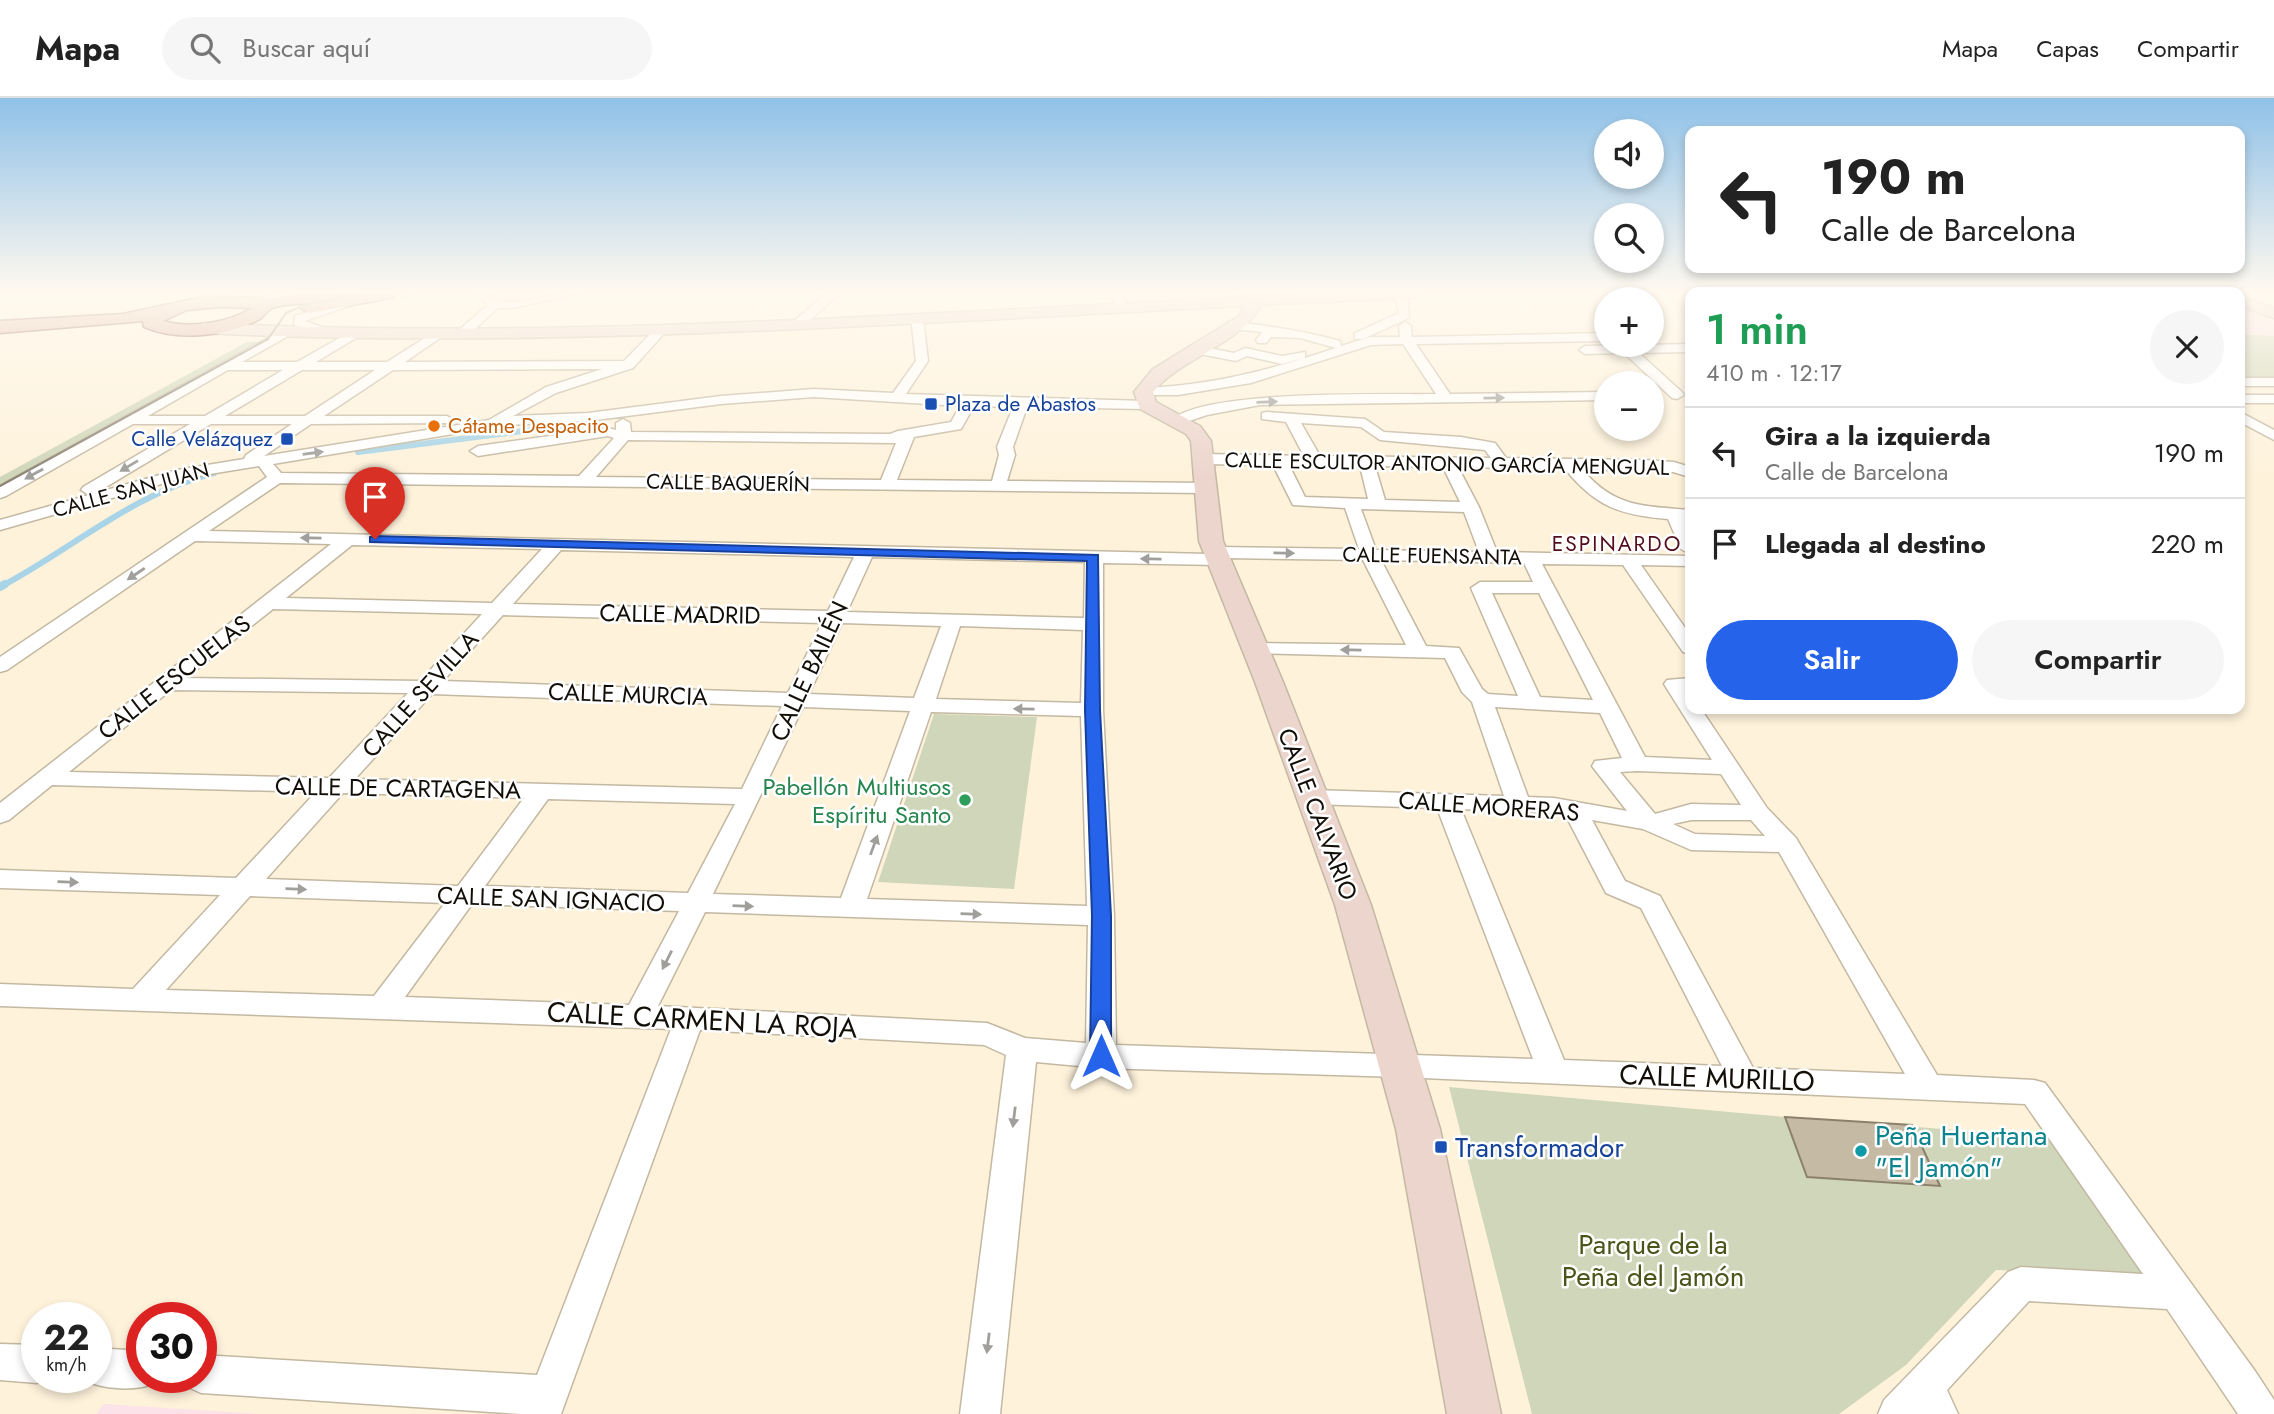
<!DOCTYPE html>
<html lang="es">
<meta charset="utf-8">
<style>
body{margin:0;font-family:Jost,sans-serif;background:#f6f6f6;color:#222;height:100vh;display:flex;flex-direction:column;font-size:26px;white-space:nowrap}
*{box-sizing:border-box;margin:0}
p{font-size:23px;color:#767676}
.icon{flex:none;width:38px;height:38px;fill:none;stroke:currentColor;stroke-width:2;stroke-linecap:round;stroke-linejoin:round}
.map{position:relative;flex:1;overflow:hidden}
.details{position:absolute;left:1685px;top:189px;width:560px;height:427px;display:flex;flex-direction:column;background:#fff;border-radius:14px;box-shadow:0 4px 10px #0003}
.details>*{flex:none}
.banner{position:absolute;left:1685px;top:28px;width:560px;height:147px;border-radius:14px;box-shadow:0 4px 10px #0003;background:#fff;color:#222;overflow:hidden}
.tools{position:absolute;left:1594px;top:21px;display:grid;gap:14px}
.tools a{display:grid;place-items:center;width:70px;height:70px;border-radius:50%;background:#fff;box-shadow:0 4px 10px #0003;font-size:35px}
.speed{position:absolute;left:21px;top:1204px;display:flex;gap:14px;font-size:35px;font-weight:700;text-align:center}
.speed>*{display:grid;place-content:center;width:91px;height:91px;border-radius:50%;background:#fff;box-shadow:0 4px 10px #0003;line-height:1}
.speed small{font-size:18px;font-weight:400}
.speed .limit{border:10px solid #d22;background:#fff;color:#111}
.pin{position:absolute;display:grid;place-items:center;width:60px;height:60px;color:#fff;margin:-72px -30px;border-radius:50% 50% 50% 0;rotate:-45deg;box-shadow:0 0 7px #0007}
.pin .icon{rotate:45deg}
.me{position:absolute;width:77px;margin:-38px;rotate:0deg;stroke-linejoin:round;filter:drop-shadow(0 0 5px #0008)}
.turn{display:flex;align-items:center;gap:24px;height:147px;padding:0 21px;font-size:32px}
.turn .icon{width:91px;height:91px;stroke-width:2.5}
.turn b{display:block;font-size:49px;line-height:60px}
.round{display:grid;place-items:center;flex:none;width:74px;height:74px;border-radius:37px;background:#f6f6f6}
.headline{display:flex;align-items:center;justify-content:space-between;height:119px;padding:0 21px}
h1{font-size:42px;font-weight:600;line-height:52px;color:#1e9e55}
.button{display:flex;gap:14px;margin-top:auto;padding:14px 21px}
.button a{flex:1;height:80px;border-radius:42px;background:#2563eb;color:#fff;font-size:28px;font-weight:600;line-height:80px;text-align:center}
.button a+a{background:#f6f6f6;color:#222}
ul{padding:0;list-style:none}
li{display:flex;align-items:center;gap:21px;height:91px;padding:0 21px;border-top:2px solid #e0e0e0}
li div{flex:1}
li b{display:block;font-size:26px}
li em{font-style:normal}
header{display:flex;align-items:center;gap:42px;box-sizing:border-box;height:98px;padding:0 35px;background:#fff;border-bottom:2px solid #e0e0e0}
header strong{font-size:33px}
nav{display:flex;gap:38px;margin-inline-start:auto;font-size:24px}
.search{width:490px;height:63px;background:#f6f6f6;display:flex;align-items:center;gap:18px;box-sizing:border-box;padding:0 24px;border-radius:38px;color:#767676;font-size:26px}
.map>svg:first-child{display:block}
</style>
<header>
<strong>Mapa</strong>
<div class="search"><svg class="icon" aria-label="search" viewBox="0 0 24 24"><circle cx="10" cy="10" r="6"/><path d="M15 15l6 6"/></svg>Buscar aquí</div>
<nav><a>Mapa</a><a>Capas</a><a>Compartir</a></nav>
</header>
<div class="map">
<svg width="2274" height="1316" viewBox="0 0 2274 1316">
<rect width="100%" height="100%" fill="#fef2db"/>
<!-- education -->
<path fill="#fce2e9" d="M 2240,208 L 2274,221 L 2274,238 L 2240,236 Z
M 104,1306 L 258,1316 L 96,1316 Z"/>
<!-- green -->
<path fill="#cfd6b9" d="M 2240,236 L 2274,238 L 2274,280 L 2240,281 Z
M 266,243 L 0,391 L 0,379 L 247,244 Z
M 934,616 L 1037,619 L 1014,791 L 878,784 Z
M 1449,989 L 1785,1019 L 2073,1041 L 2151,1177 L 1996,1172 L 1906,1267 L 1839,1316 L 1532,1316 Z"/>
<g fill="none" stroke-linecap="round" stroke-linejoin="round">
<!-- stream-far1 -->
<path stroke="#a9d4e7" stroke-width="6" d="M 358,354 L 578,326
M 2,488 C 73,450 134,395 214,375"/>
<!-- stream -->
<path stroke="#a9d4e7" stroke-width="8" d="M 0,489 L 5,486"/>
</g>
<!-- building -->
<path fill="#c5baa4" stroke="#8c816d" stroke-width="2" d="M 1785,1019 L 1912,1027 L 1940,1088 L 1807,1079 Z"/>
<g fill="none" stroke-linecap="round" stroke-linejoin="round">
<!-- street casing -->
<g stroke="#c3b8a2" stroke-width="3">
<path id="street" d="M 281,195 L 307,195 L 301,198 L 251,206 L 245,203 Z
M 411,195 L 405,198 L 366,202 L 305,223 L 327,231 L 327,237 L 319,237 L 294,227 L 295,218 L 365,196 Z
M 475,195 C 489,195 496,205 512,204 C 535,202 556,194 580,195 L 513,210 L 498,210 L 467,238 L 459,238 L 459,232 L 488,207 Z
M 827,195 L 840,195 L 801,230 L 793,230 L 793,224 Z
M 1110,195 L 1121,195 L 1128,210 L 1126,212 L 1118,212 Z
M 1395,195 L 1407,195 L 1409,220 L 1363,241 L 1355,241 L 1355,235 L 1399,215 Z
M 917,216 L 923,220 L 928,263 L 906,296 L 1147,303 L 1154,307 L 1147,311 L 1027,309 L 1013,349 L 1015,357 L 1007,383 L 1204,385 L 1212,390 L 1204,395 L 280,385 L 209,433 L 1209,456 L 1210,450 L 1216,449 L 1359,451 L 1345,410 L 1293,407 L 1273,367 L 1203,366 L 1195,361 L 1203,356 L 1304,358 L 1286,324 L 1262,321 L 1262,315 L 1267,314 L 1365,321 L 1384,334 L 1461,339 L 1495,345 L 1506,360 L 1644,362 L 1674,364 L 1690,369 L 1690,379 L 1673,374 L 1582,371 C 1614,410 1644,408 1690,412 L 1690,422 L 1685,422 L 1690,433 L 1690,456 L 1681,451 L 1668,421 C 1620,417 1596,409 1565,371 L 1458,369 L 1479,409 L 1497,454 L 1690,458 L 1690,468 L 1641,467 L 1690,537 L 1690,556 L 1683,554 L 1623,467 L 1542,466 L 1645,659 L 1712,662 L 1664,586 L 1667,582 L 1690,580 L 1690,611 L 1701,611 L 1767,710 L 1796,740 L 1937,977 L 2034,982 L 2045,985 L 2255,1273 L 2274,1302 L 2274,1316 L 2238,1316 L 2167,1211 L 2029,1203 L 1947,1292 L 1958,1316 L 1878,1316 L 1884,1302 L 2008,1174 L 2021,1169 L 2143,1176 L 2025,1006 L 1400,979 L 1101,970 L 1036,964 L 1000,1316 L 960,1316 L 1006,957 L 984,947 L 700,932 L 561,1316 L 521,1316 L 201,1295 L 188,1289 L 183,1279 L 201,1279 L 201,1257 L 537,1277 L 671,931 L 0,908 L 0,886 L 133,891 L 220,797 L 0,790 L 0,772 L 236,780 L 316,694 L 52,687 L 9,722 L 0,725 L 0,705 L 331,446 L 195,443 L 7,572 L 0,574 L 0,559 L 267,379 L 259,368 L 179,381 L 0,432 L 0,422 L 89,397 L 81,392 L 83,389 L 190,326 L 133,326 L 6,398 L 0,400 L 0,388 L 286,230 L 292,234 L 290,237 L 242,264 L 297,264 L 357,230 L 363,234 L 361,237 L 316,264 L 387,264 L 439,231 L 443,232 L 443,238 L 405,264 L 624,263 L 657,229 L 667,232 L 633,270 L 556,295 L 513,318 L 588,315 L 721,298 L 814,291 L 893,295 L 916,263 L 911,220 ZM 602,271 L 546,289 L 489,322 L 264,358 L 311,326 L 452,325 L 454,322 L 447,318 L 324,318 L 393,272 ZM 228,272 L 283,272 L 205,318 L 148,318 ZM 302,272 L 375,272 L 305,318 L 225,318 ZM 814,299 L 960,308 L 951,324 L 898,333 L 890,336 L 631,334 L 630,325 L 623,321 L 616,325 L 616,332 L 608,330 L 478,348 L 470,353 L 478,358 L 608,338 L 614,340 L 579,378 L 281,375 L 273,366 L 507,327 L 588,323 L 721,306 ZM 974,308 L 1013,309 L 997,349 L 999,357 L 992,383 L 897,382 L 914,339 L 961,331 ZM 1301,325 L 1361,329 L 1380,342 L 1485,352 L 1491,360 L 1320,358 ZM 211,326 L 292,326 L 246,357 L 244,361 L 177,372 L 96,395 ZM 628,342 L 894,345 L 896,345 L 881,382 L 596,379 ZM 1289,367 L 1360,368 L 1368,401 L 1305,399 ZM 1375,368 L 1443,369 L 1460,404 L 1385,402 ZM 1361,411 L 1464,414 L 1479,454 L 1376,452 ZM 352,447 L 542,451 L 492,505 L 286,500 ZM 561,452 L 854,459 L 828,513 L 513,506 ZM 872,459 L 1085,464 L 1084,520 L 847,514 ZM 1226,460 L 1363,462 L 1406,547 L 1255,545 L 1248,547 L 1245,551 L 1248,555 L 1445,560 L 1462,594 L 1472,604 L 1504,698 L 1312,692 L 1304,694 L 1300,699 L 1304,704 L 1312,706 L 1437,710 L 1533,961 L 1116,947 L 1114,818 L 1103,612 L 1103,465 L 1219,467 L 1225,466 ZM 1381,462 L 1524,465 L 1533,484 L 1480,484 L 1471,490 L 1518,598 L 1488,596 L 1482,591 L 1459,550 L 1426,548 ZM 1492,495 L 1539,495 L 1593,602 L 1540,599 ZM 273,511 L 482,516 L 420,583 L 186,580 ZM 503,517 L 822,525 L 788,595 L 443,583 ZM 842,525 L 941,528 L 914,600 L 809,596 ZM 960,528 L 1083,532 L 1081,605 L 936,601 ZM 171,592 L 408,595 L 329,680 L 69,674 ZM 432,596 L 782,608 L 742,691 L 355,681 ZM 803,609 L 910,613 L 841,800 L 713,796 ZM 1495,609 L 1600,615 L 1622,660 L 1595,663 L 1592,668 L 1627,713 L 1554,700 L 1528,699 ZM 931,614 L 1081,618 L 1087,808 L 867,801 ZM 1637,673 L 1721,676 L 1741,707 L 1691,706 L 1655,716 L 1620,674 ZM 343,695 L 524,700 L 458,788 L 266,781 ZM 548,701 L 735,706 L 688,795 L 485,788 ZM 1461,711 L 1565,716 L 1606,795 L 1641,810 L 1722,968 L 1564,962 ZM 1592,722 L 1643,731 L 1691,752 L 1779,754 L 1905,976 L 1753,970 L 1660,798 L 1625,783 ZM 1691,722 L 1751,722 L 1765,738 L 1695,736 L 1673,726 ZM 250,798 L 445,805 L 374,898 L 166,892 ZM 472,806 L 679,813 L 629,907 L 405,899 ZM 705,814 L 1088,827 L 1086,945 L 1025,940 L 987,925 L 658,908 Z
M 1235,224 C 1271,228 1304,233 1340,243 L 1341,248 L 1370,239 L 1400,239 L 1399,228 L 1405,224 L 1411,228 L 1412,239 L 1606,235 L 1606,243 L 1416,246 L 1450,296 L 1606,294 L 1606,302 L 1260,307 L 1207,317 L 1177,327 L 1170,323 C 1203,291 1385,297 1436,296 L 1403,246 L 1371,247 L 1251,285 L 1178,297 L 1138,297 L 1138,291 L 1143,290 C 1199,288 1251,277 1304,260 L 1282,266 L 1247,258 L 1236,263 L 1190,254 L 1190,248 L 1194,247 L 1234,255 L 1245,250 L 1282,258 L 1305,254 L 1305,260 L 1336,250 L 1300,240 L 1271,239 L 1266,245 L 1258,245 L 1256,242 L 1262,234 L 1231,231 L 1229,228 Z
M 1690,246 L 1690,254 L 1639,255 L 1682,294 L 1684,297 L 1677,301 L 1672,300 L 1624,255 L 1585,256 L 1579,252 L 1585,248 Z
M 2240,280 L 2274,280 L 2274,288 L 2240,288 Z
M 2240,297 L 2274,297 L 2274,305 L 2240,305 Z
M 2240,314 L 2274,332 L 2274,342 L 2240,324 Z
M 0,1246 L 37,1247 L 37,1279 L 50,1279 L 37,1285 L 0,1282 Z
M 96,1250 L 142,1253 L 142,1279 L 158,1279 L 155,1285 C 134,1294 104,1291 83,1282 L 81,1279 L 96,1279 Z"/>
</g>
<!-- secondary casing -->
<g stroke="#c3b8a2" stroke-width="3">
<path id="secondary" d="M 1322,195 L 1422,195 L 1414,200 L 1261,207 C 1239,248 1182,259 1153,294 L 1156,304 L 1200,328 L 1211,343 L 1223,443 L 1283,584 L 1371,807 L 1440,1031 L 1501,1316 L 1447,1316 L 1396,1031 L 1335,807 L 1255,584 L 1199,443 L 1191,343 L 1186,336 L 1140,311 L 1134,294 L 1153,271 L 1239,218 L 1244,208 C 898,225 550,252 203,235 L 195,230 L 203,225 C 576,243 950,213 1322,195 Z
M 2240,198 L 2274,210 L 2274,220 L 2240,208 Z"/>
</g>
<!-- primary casing -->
<g stroke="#844f3b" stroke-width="3">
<path id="primary" d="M 305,195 L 340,195 C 327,209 289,203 272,210 C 268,212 264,218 260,221 C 228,238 178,244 144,229 L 143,223 L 0,235 L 0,223 L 123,216 L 202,199 L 269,200 ZM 219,209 L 252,210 C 228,225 190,231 163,223 L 187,212 Z
M 364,195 L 400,195 L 391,200 L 309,215 L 300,210 L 309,205 Z"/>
</g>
<!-- street -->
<use href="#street" fill="#fff" fill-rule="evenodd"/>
<!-- secondary -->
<use href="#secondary" fill="#ecd5cd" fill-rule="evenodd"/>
<!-- primary -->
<use href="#primary" fill="#daaa9a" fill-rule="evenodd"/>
<!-- tram -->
<path stroke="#8c8475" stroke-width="2" d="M 0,388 L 268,241 L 286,215 L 307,206 L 366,195"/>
</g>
<!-- one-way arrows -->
<defs><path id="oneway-solid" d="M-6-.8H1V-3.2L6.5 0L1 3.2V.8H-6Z" transform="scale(1.75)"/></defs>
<g fill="#a19f9c">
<use href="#oneway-solid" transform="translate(1494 300) rotate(-1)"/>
<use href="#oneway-solid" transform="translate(1267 304) rotate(-2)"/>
<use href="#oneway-solid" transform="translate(313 355) rotate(-8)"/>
<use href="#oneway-solid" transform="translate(129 368) rotate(149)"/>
<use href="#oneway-solid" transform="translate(34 376) rotate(151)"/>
<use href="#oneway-solid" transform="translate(311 440) rotate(-179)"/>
<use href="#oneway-solid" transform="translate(1284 455) rotate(1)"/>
<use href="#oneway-solid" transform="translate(1151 461) rotate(-179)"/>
<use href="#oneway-solid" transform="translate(136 476) rotate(146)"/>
<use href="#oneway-solid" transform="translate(1351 552) rotate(-179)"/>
<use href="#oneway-solid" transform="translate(1024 611) rotate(-179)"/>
<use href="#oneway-solid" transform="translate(874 747) rotate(-70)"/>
<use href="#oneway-solid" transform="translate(68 784) rotate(2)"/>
<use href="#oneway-solid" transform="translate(296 791) rotate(2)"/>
<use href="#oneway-solid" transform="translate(743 808) rotate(2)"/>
<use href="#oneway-solid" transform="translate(971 816) rotate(2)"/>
<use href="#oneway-solid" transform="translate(667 862) rotate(117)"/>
<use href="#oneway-solid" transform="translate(1014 1019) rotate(97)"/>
<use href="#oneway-solid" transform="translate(988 1245) rotate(97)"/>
</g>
<!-- sky -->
<linearGradient id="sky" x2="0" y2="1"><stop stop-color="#8fc1e8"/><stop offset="0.51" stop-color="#fff9ef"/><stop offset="1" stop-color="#fff9ef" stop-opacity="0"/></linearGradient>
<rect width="2274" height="379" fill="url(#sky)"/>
<!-- route -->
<path fill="#2563eb" stroke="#184099" stroke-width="2" d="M 375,438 L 1098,457 L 1100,612 L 1111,818 L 1111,958 L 1108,964 L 1101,966 L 1093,964 L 1090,958 L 1092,818 L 1085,612 L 1087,463 L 370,444 L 370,439 Z"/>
<!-- markers -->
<g fill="#1a4fb4" stroke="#fff" stroke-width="2.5">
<rect x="924" y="299" width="14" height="14" rx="3.5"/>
<rect x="280" y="334" width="14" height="14" rx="3.5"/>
<rect x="1434" y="1042" width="14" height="14" rx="3.5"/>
</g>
<circle fill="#e8710a" stroke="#fff" stroke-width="2.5" cx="434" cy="328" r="7"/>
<circle fill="#2e9e5b" stroke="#fff" stroke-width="2.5" cx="965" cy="702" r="7"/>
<circle fill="#0f9aa8" stroke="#fff" stroke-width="2.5" cx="1861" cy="1053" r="7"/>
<g text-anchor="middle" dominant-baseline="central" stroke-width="5" stroke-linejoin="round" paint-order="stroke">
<!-- far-transit labels -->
<g font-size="21" fill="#164399" stroke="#fff" text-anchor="start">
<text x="945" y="306">Plaza de Abastos</text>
<text x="273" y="341" text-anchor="end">Calle Velázquez</text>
</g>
<!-- far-food labels -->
<g font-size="21" fill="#c56008" stroke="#fff" text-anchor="start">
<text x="448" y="328">Cátame Despacito</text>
</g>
<!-- far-street labels -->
<g font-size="21" fill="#130f08" stroke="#fff">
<text transform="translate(1447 366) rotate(1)">CALLE ESCULTOR ANTONIO GARCÍA MENGUAL</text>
<text transform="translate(728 385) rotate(1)">CALLE BAQUERÍN</text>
<text transform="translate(131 392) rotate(-15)">CALLE SAN JUAN</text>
<text transform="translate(1432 458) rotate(1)">CALLE FUENSANTA</text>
</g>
<!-- far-neighbourhood labels -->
<g font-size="21" letter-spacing="2" fill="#530e1c" stroke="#fff">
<text x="1617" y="446">ESPINARDO</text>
</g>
<!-- street labels -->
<g font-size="24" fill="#130f08" stroke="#fff">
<text transform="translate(680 516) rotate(1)">CALLE MADRID</text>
<text transform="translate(809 573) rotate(-65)">CALLE BAILÉN</text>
<text transform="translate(174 579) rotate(-38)">CALLE ESCUELAS</text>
<text transform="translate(420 596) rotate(-48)">CALLE SEVILLA</text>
<text transform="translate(628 596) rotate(2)">CALLE MURCIA</text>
<text transform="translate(398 690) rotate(1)">CALLE DE CARTAGENA</text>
<text transform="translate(1489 708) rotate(4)">CALLE MORERAS</text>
<text transform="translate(1318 716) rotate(69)">CALLE CALVARIO</text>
<text transform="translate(551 801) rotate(2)">CALLE SAN IGNACIO</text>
</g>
<!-- leisure labels -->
<g font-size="24" fill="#27864d" stroke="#fff" text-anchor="end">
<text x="951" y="688">Pabellón Multiusos<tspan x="951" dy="28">Espíritu Santo</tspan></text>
</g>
<!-- near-street labels -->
<g font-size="28" fill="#130f08" stroke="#fff">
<text transform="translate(702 922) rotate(3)">CALLE CARMEN LA ROJA</text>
<text transform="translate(1717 980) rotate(2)">CALLE MURILLO</text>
</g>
<!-- near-culture labels -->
<g font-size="28" fill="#0d838f" stroke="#fff" text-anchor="start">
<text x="1875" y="1037">Peña Huertana<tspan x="1875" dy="32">"El Jamón"</tspan></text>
</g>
<!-- near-transit labels -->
<g font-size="28" fill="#164399" stroke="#fff" text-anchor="start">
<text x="1455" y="1049">Transformador</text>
</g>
<!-- near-park labels -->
<g font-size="28" fill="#4b551a" stroke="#fff">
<text x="1653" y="1146">Parque de la<tspan x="1653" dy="32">Peña del Jamón</tspan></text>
</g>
</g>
</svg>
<div class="tools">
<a><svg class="icon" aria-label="sound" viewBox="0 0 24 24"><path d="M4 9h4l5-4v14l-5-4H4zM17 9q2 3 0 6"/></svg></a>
<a><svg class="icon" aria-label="search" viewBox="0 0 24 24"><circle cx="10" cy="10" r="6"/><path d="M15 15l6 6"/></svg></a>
<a>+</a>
<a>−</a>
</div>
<div class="speed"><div>22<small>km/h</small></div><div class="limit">30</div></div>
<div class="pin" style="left:375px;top:441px;background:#d93025"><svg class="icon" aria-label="arrive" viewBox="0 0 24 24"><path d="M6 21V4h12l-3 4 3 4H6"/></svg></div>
<svg class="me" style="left:1101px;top:958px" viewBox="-20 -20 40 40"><path d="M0-17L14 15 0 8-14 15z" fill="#2563eb" stroke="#fff" stroke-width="4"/></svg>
<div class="banner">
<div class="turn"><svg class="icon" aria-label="left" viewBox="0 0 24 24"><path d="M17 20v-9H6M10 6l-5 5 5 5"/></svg><div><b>190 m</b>Calle de Barcelona</div></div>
</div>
<section class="details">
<div class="headline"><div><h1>1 min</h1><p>410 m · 12:17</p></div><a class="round"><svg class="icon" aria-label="close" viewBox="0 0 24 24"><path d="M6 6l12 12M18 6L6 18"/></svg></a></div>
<ul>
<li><svg class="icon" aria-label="left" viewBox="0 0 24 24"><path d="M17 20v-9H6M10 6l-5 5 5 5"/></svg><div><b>Gira a la izquierda</b><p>Calle de Barcelona</p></div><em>190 m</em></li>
<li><svg class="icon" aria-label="arrive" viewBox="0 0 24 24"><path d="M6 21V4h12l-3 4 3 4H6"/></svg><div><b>Llegada al destino</b></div><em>220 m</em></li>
</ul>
<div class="button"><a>Salir</a><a>Compartir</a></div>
</section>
</div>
